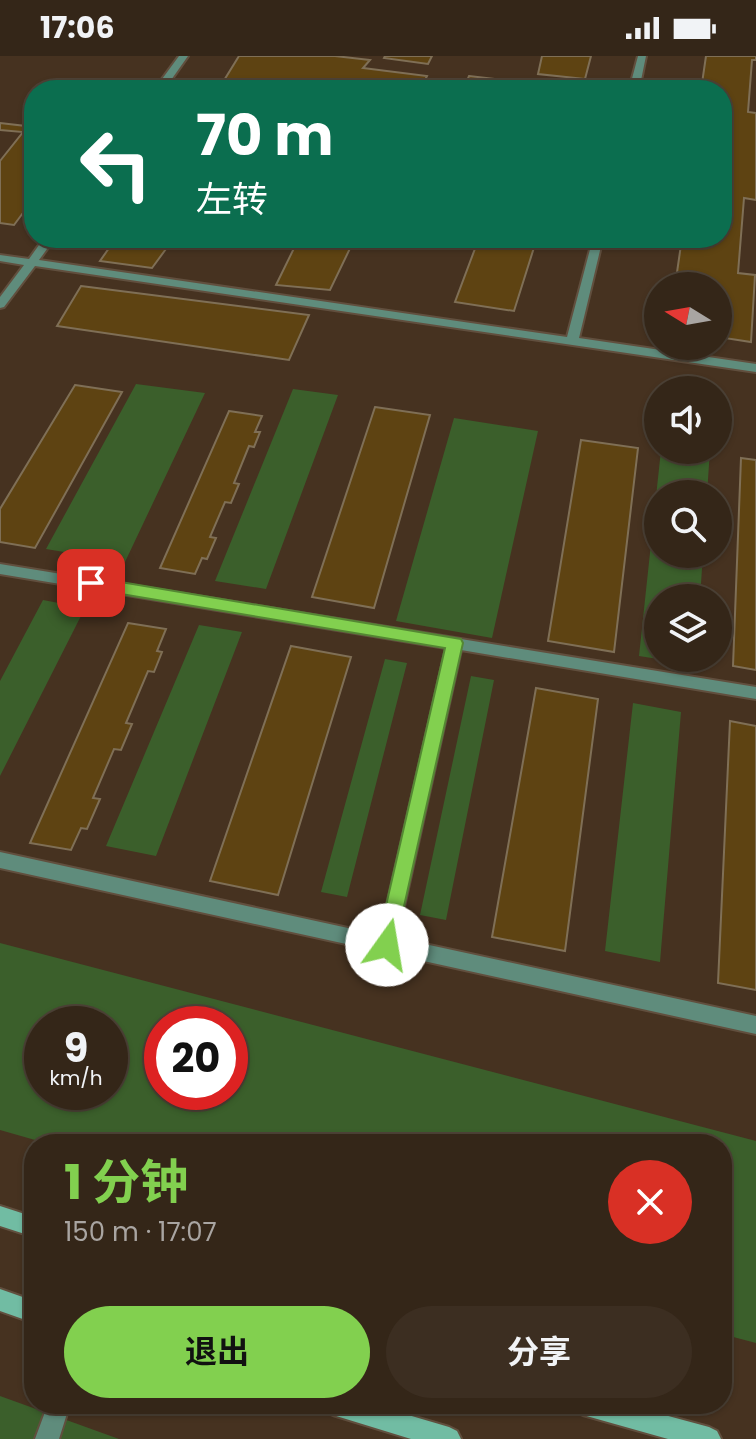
<!DOCTYPE html>
<html lang="zh">
<meta charset="utf-8">
<style>
body{margin:0;font-family:Poppins,"Noto Sans SC",sans-serif;background:#3c2e21;color:#f1f3f6;height:100vh;display:flex;flex-direction:column;font-size:30px;white-space:nowrap}
*{box-sizing:border-box;margin:0}
p{font-size:26px;color:#a9a5a2}
.icon{flex:none;width:44px;height:44px;fill:none;stroke:currentColor;stroke-width:2;stroke-linecap:round;stroke-linejoin:round}
.map{position:relative;flex:1;overflow:hidden}
.side{position:absolute;left:24px;top:1078px;width:708px;height:280px;display:flex;flex-direction:column;background:#342618;border-radius:32px;box-shadow:0 2px 6px #0004,0 0 0 2px #4e4337}
.side>*{flex:none}
.top-card{position:absolute;left:24px;top:24px;width:708px;height:168px;border-radius:32px;box-shadow:0 2px 6px #0004,0 0 0 2px #4e4337;background:#0b6e4f;color:#fff;overflow:hidden}
.needle{width:52px;rotate:281deg}
.buttons{position:absolute;left:644px;top:216px;display:grid;gap:16px}
.buttons a{display:grid;place-items:center;width:88px;height:88px;border-radius:50%;background:#342618;box-shadow:0 2px 6px #0004,0 0 0 2px #4e4337;font-size:40px}
.speed{position:absolute;left:24px;top:950px;display:flex;gap:16px;font-size:40px;font-weight:700;text-align:center}
.speed>*{display:grid;place-content:center;width:104px;height:104px;border-radius:50%;background:#342618;box-shadow:0 2px 6px #0004,0 0 0 2px #4e4337;line-height:1}
.speed small{font-size:20px;font-weight:400}
.speed .limit{border:12px solid #d22;background:#fff;color:#111}
.pin{position:absolute;display:grid;place-items:center;width:68px;height:68px;color:#fff;margin:-34px;border-radius:16px;box-shadow:0 4px 12px #0006}
.me{position:absolute;width:88px;margin:-44px;rotate:13deg;stroke-linejoin:round;filter:drop-shadow(0 0 6px #0008)}
.turn{display:flex;align-items:center;gap:28px;height:168px;padding:0 40px;font-size:36px}
.turn .icon{width:104px;height:104px;stroke-width:2.5}
.turn b{display:block;font-size:56px;line-height:68px}
.round{display:grid;place-items:center;flex:none;width:84px;height:84px;border-radius:42px;background:#3c2e21}
.overview{display:flex;align-items:center;justify-content:space-between;height:136px;padding:0 40px}
h1{font-size:48px;font-weight:700;line-height:60px;color:#82d04f}
.primary-button{display:flex;gap:16px;margin-top:auto;padding:16px 40px}
.primary-button a{flex:1;height:92px;border-radius:48px;background:#82d04f;color:#111;font-size:32px;font-weight:700;line-height:92px;text-align:center}
.primary-button a+a{background:#3c2e21;color:#f1f3f6}
.status{display:flex;justify-content:space-between;align-items:center;height:56px;padding:0 40px;background:#342618;direction:ltr}
.status svg{height:22px;fill:currentColor}
.map>svg:first-child{display:block}
</style>
<div class="status"><b>17:06</b><svg viewBox="0 0 49 12"><path d="M0 12V9h3v3zM5 12V6h3v6zM10 12V3h3v9zM15 12V0h3v12zM26 1h20v11H26zM47 4h2v5h-2z"/></svg></div>
<div class="map">
<svg width="756" height="1383" viewBox="0 0 756 1383">
<rect width="100%" height="100%" fill="#463220"/>
<!-- green -->
<path fill="#3b5f2b" fill-rule="evenodd" d="M 136,328 L 205,337 L 125,506 L 46,493 Z
M 293,333 L 338,339 L 266,533 L 215,525 Z
M 454,362 L 538,375 L 492,582 L 396,565 Z
M 661,394 L 710,394 L 707,438 L 658,438 L 658,498 L 703,498 L 700,542 L 658,542 L 658,602 L 696,602 L 696,609 L 639,600 Z
M 43,544 L 85,552 L 0,720 L 0,625 Z
M 199,569 L 242,576 L 156,800 L 106,790 Z
M 385,603 L 407,607 L 347,841 L 321,836 Z
M 471,620 L 494,624 L 446,864 L 420,859 Z
M 633,647 L 681,656 L 660,906 L 605,895 Z
M 0,887 L 756,1085 L 756,1287 L 722,1278 L 722,1088 L 49,1088 L 0,1074 ZM 42,968 L 110,968 L 110,1036 L 42,1036 ZM 230,968 L 230,1036 L 162,1036 L 162,968 Z
M 0,1340 L 119,1383 L 0,1383 Z"/>
<!-- building -->
<path fill="#5e4312" stroke="#7f6f56" stroke-width="2" d="M 239,0 L 335,0 L 370,4 L 363,12 L 427,20 L 420,34 L 236,34 L 223,26 Z
M 385,0 L 432,0 L 428,8 L 384,2 Z
M 542,0 L 591,0 L 585,23 L 538,18 Z
M 706,0 L 756,0 L 756,4 L 752,4 L 748,56 L 756,57 L 756,144 L 744,142 L 738,217 L 755,219 L 751,286 L 718,281 L 718,230 L 675,230 L 682,182 L 722,182 L 722,34 L 701,34 Z
M 469,20 L 581,33 L 463,34 Z
M 0,67 L 34,71 L 34,142 L 14,169 L 0,167 L 0,105 L 23,76 L 0,74 Z
M 116,182 L 174,182 L 152,212 L 100,205 Z
M 299,182 L 355,182 L 330,234 L 276,229 Z
M 479,182 L 537,182 L 514,255 L 455,246 Z
M 81,230 L 309,259 L 289,304 L 57,270 Z
M 75,329 L 122,336 L 35,492 L 0,486 L 0,453 Z
M 375,351 L 430,359 L 374,552 L 312,541 Z
M 229,355 L 262,360 L 255,376 L 260,376 L 254,391 L 249,390 L 234,427 L 239,428 L 231,447 L 225,446 L 210,481 L 216,482 L 207,503 L 202,502 L 195,518 L 160,512 Z
M 581,384 L 638,392 L 614,596 L 548,585 Z
M 741,402 L 756,404 L 756,614 L 733,610 Z
M 128,567 L 166,573 L 157,595 L 162,596 L 154,616 L 148,615 L 126,667 L 132,668 L 121,694 L 114,693 L 93,742 L 100,743 L 87,773 L 81,772 L 71,794 L 30,787 Z
M 291,590 L 351,601 L 278,839 L 210,825 Z
M 536,632 L 598,643 L 565,895 L 492,881 Z
M 730,665 L 756,670 L 756,934 L 718,927 Z"/>
<g fill="none" stroke-linecap="round" stroke-linejoin="round">
<!-- lane casing -->
<g stroke="#614f3e" stroke-width="4">
<path id="lane" d="M 179,0 L 188,0 L 164,34 L 154,34 Z
M 638,0 L 646,0 L 639,34 L 629,34 Z
M 44,182 L 55,182 L 39,204 L 567,281 L 593,182 L 603,182 L 579,282 L 756,308 L 756,316 L 35,210 L 4,251 L 0,252 L 0,241 L 24,209 L 0,205 L 0,199 L 29,203 Z
M 0,508 L 756,631 L 756,643 L 461,594 L 397,882 L 756,960 L 756,978 L 0,812 L 0,796 L 380,879 L 446,592 L 0,518 Z
M 48,1348 L 70,1348 L 59,1383 L 35,1383 Z"/>
</g>
<!-- secondary casing -->
<g stroke="#614f3e" stroke-width="4">
<path id="secondary" d="M 0,1150 L 34,1161 L 34,1181 L 0,1170 Z
M 0,1233 L 34,1245 L 34,1267 L 0,1255 Z
M 322,1348 L 371,1348 L 449,1371 L 457,1375 L 461,1383 L 411,1383 L 333,1359 L 325,1356 Z
M 572,1348 L 624,1348 L 709,1371 L 717,1375 L 721,1383 L 668,1383 L 583,1359 L 575,1356 Z"/>
</g>
<!-- lane -->
<use href="#lane" fill="#5f8c7c" fill-rule="evenodd"/>
<!-- secondary -->
<use href="#secondary" fill="#71bca3" fill-rule="evenodd"/>
</g>
<!-- route -->
<path fill="#82d04f" stroke="#548733" stroke-width="2" d="M 91,521 L 461,583 L 463,587 L 394,895 L 387,898 L 380,895 L 377,889 L 445,592 L 91,533 L 83,527 Z"/>
</svg>
<div class="buttons">
<a><svg class="needle" viewBox="-14 -14 28 28"><path d="M0-13l5 13h-10z" fill="#e53935"/><path d="M0 13l5-13h-10z" fill="#a9a5a2"/></svg></a>
<a><svg class="icon" aria-label="sound" viewBox="0 0 24 24"><path d="M4 9h4l5-4v14l-5-4H4zM17 9q2 3 0 6"/></svg></a>
<a><svg class="icon" aria-label="search" viewBox="0 0 24 24"><circle cx="10" cy="10" r="6"/><path d="M15 15l6 6"/></svg></a>
<a><svg class="icon" aria-label="layers" viewBox="0 0 24 24"><path d="M12 4l9 5-9 5-9-5zM3 14l9 5 9-5"/></svg></a>
</div>
<div class="speed"><div>9<small>km/h</small></div><div class="limit">20</div></div>
<div class="pin" style="left:91px;top:527px;background:#d93025"><svg class="icon" aria-label="arrive" viewBox="0 0 24 24"><path d="M6 21V4h12l-3 4 3 4H6"/></svg></div>
<svg class="me" style="left:387px;top:889px" viewBox="-20 -20 40 40"><circle r="19" fill="#fff"/><path d="M0-13L10 11 0 6-10 11z" fill="#82d04f"/></svg>
<div class="top-card">
<div class="turn"><svg class="icon" aria-label="left" viewBox="0 0 24 24"><path d="M17 20v-9H6M10 6l-5 5 5 5"/></svg><div><b>70 m</b>左转</div></div>
</div>
<section class="side">
<div class="overview"><div><h1>1 分钟</h1><p>150 m · 17:07</p></div><a class="round" style="background:#d93025;color:#fff"><svg class="icon" aria-label="close" viewBox="0 0 24 24"><path d="M6 6l12 12M18 6L6 18"/></svg></a></div>
<div class="primary-button"><a>退出</a><a>分享</a></div>
</section>
</div>
